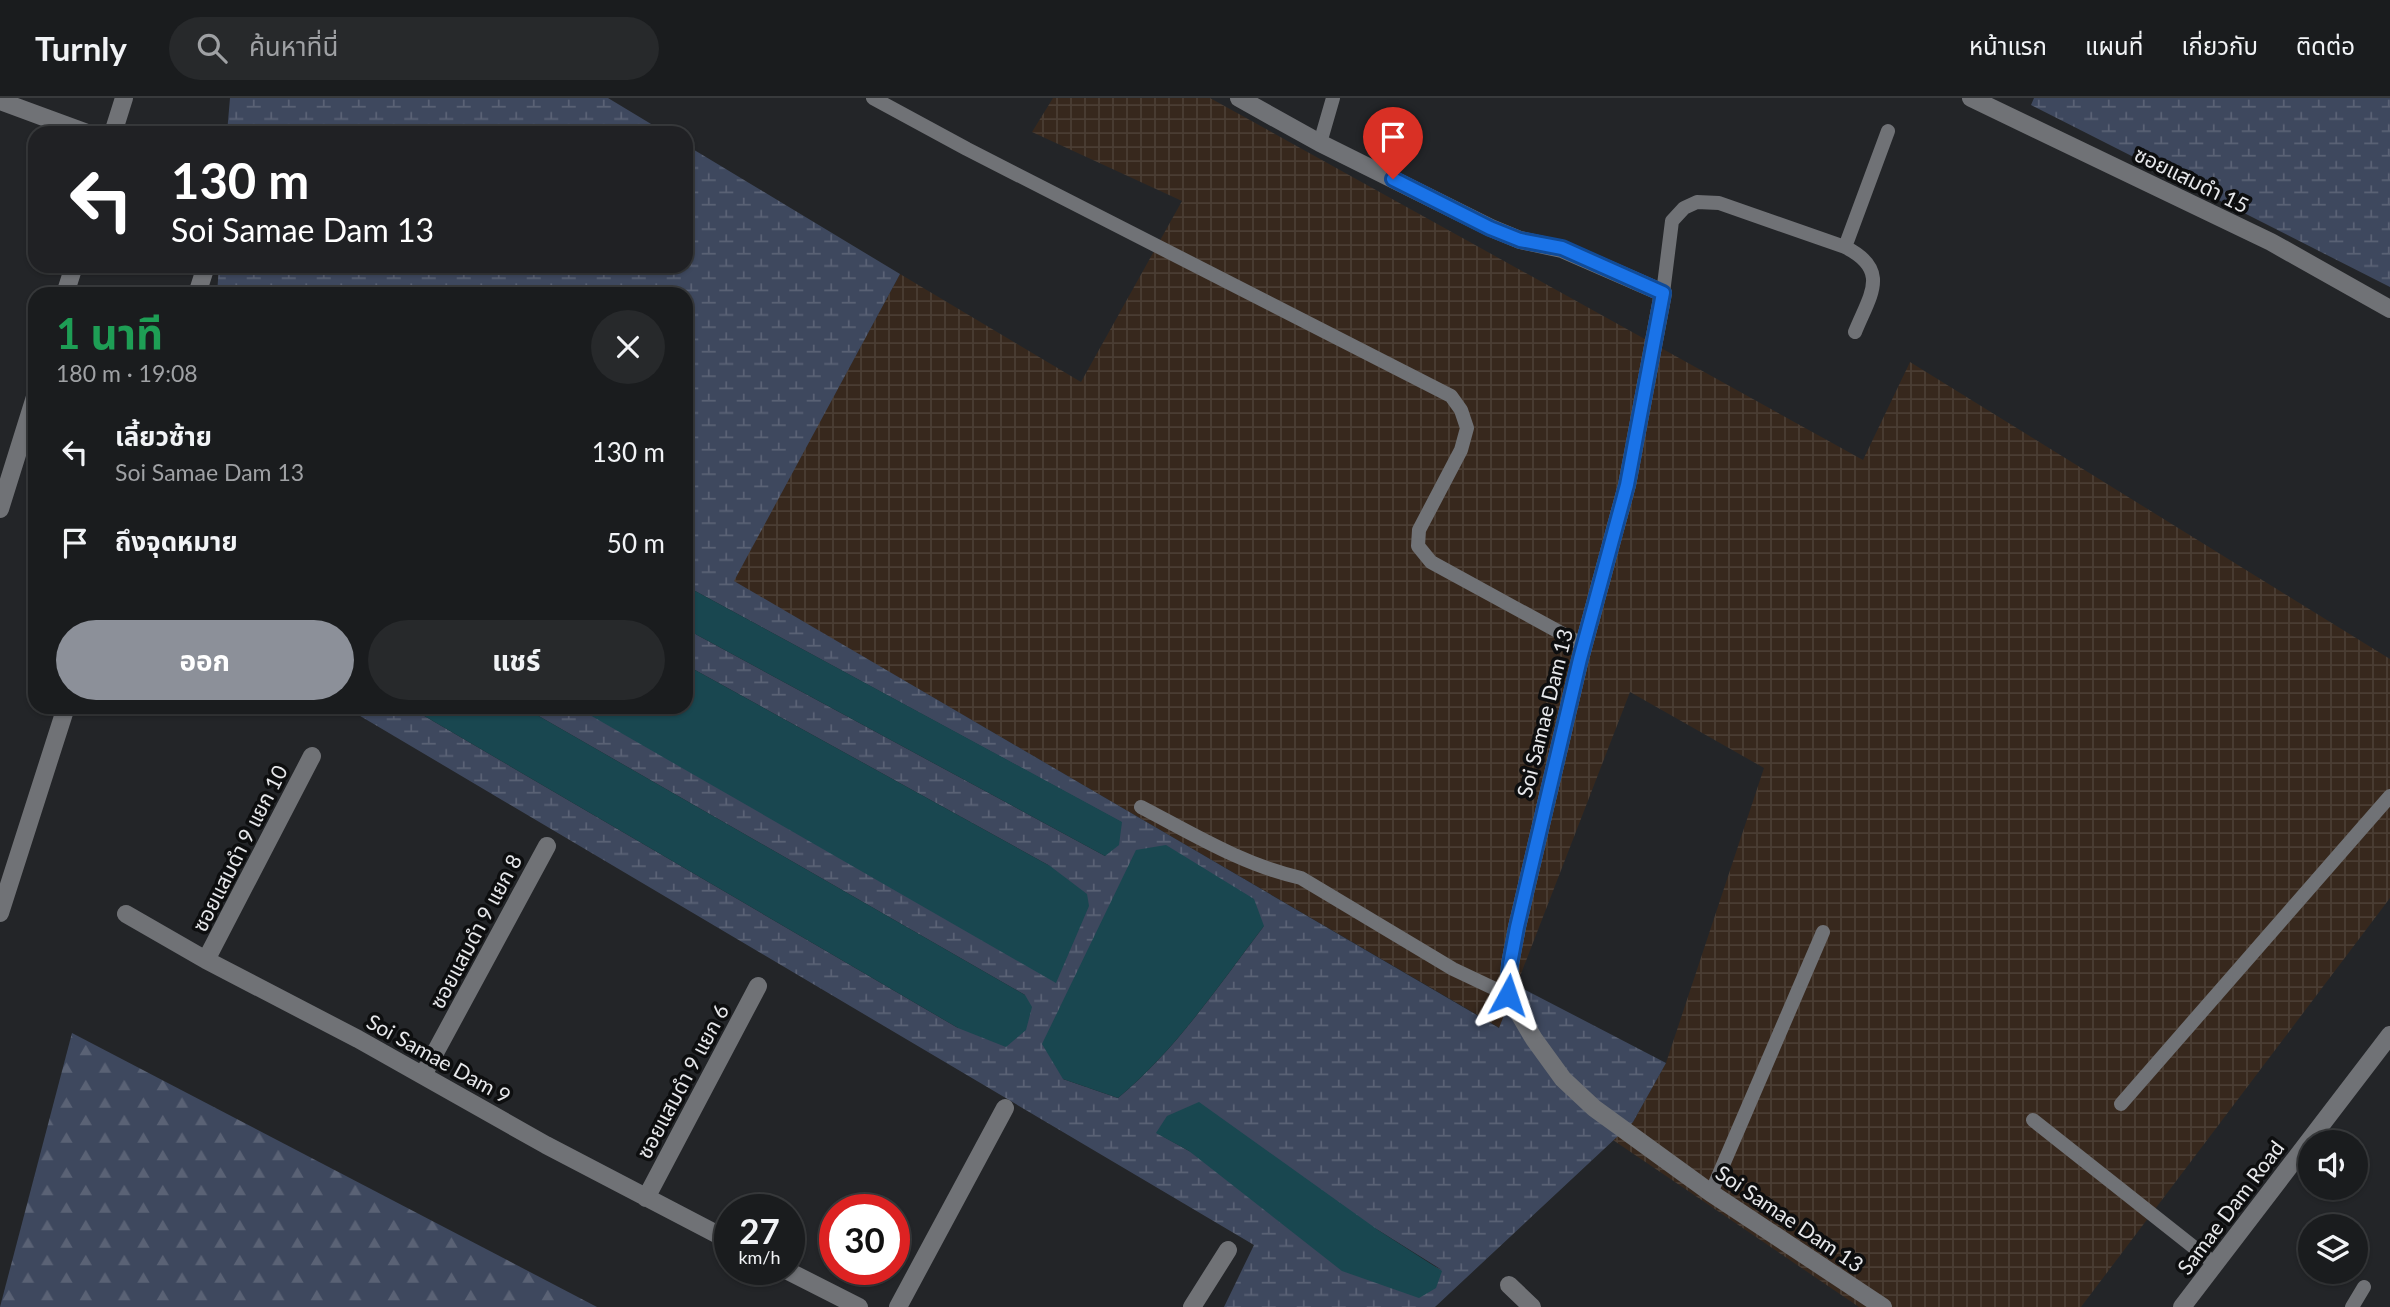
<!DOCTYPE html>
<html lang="th">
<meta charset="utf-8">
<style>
body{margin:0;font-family:Lato,"Noto Sans Thai",sans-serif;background:#27292b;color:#f1f3f6;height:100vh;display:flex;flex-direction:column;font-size:26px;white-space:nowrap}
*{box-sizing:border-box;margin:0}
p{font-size:23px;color:#9fa1a4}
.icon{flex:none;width:38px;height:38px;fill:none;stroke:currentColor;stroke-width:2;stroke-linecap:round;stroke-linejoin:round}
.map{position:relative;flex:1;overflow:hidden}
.sheet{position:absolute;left:28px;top:189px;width:665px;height:427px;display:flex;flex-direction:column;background:#1a1c1e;border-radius:21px;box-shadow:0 2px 5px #0004,0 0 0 2px #383a3c}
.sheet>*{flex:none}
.guide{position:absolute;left:28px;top:28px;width:665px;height:147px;border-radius:21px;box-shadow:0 2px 5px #0004,0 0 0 2px #383a3c;background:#202124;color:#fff;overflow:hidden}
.tools{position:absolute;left:2298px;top:1032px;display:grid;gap:14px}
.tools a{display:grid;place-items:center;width:70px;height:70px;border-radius:50%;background:#1a1c1e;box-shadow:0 2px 5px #0004,0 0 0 2px #383a3c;font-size:35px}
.speed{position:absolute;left:714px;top:1096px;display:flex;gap:14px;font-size:35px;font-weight:700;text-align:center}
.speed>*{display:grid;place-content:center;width:91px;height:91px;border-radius:50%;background:#1a1c1e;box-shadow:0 2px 5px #0004,0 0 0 2px #383a3c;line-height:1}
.speed small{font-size:18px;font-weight:400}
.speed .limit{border:10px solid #d22;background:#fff;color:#111}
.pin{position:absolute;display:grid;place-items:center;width:60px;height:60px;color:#fff;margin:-72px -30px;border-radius:50% 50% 50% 0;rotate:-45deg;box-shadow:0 0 7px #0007}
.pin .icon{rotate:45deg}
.me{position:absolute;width:77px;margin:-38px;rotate:5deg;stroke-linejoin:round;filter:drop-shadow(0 0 5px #0008)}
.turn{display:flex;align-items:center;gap:24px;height:147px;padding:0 28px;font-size:32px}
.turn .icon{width:91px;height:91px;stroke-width:2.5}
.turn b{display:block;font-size:49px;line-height:60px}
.round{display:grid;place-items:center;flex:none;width:74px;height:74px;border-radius:37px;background:#27292b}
.head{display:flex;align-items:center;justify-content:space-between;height:119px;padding:0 28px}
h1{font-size:42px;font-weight:700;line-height:52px;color:#1e9e55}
.action{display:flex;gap:14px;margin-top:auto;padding:14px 28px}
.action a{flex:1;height:80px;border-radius:42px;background:#8c9099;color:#fff;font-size:28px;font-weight:700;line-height:80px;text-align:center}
.action a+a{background:#27292b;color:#f1f3f6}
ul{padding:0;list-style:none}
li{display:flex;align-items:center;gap:21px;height:91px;padding:0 28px}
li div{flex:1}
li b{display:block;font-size:26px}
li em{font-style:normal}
header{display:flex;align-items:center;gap:42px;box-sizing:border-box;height:98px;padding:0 35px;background:#1a1c1e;border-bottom:2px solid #383a3c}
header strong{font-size:33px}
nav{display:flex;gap:38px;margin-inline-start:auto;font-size:24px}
.search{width:490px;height:63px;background:#27292b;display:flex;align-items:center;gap:18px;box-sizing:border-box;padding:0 24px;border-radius:38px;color:#9fa1a4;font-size:26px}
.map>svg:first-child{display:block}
</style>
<header>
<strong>Turnly</strong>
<div class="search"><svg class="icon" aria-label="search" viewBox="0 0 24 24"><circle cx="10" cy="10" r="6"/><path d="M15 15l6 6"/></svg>ค้นหาที่นี่</div>
<nav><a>หน้าแรก</a><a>แผนที่</a><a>เกี่ยวกับ</a><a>ติดต่อ</a></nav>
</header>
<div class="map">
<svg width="2390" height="1209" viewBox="0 0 2390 1209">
<defs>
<pattern id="industrial-grid" width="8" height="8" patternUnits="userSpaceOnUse" patternTransform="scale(1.75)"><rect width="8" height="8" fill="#37281d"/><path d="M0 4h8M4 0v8" fill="none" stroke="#4a3d33"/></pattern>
<pattern id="forest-firs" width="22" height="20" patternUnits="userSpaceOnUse" patternTransform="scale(1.75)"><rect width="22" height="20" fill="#3e485e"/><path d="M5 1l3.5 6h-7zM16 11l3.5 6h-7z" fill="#5a6275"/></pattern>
<pattern id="wetland-marsh" width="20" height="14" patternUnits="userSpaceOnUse" patternTransform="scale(1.75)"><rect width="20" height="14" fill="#3e485e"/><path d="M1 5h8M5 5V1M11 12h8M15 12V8" fill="none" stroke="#5a6275"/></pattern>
</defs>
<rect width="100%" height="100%" fill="#232528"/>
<!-- industrial -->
<path fill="url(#industrial-grid)" d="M 1053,0 L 1210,0 L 1863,362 L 1910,264 L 2390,561 L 2390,800 L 2081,1209 L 1859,1209 L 1613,1042 L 1633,1024 L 1666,965 L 1764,670 L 1630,594 L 1500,930 L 733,483 L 900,176 L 1081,284 L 1182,103 L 1032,34 Z"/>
<!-- forest -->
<path fill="url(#forest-firs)" d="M 72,935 L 597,1209 L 0,1209 Z"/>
<!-- wetland -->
<path fill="url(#wetland-marsh)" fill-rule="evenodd" d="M 230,0 L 608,0 L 666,35 L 227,35 Z
M 2034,0 L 2390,0 L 2390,189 L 2031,7 Z
M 686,47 L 900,176 L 734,483 L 1499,930 L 1516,887 L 1666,965 L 1633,1024 L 1435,1209 L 1224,1209 L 1254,1147 L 345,609 L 409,609 L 958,930 L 1025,897 L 523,609 L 576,609 L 1050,768 L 686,567 L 686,531 L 1105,758 L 1121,724 L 686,488 L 686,196 L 217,196 L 219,168 L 686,168 ZM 1264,828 C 1219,887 1176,952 1118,1000 L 1063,981 ZM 1157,1035 L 1378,1132 L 1442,1172 L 1189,1053 Z"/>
<!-- water -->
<path fill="#194750" d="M 686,488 L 1122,724 L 1119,747 L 1105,758 L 686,531 Z
M 686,567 L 1050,768 L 1087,796 L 1089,808 L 1056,885 L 576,609 L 686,609 Z
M 409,609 L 523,609 L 1025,897 L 1032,909 L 1026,932 L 1006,949 L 958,930 Z
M 1166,747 L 1254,801 L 1264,828 C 1219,887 1176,952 1118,1000 L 1063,981 L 1042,946 L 1136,752 Z
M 1199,1004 L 1378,1132 L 1442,1173 L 1436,1190 L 1419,1200 L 1342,1173 L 1189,1053 L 1156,1035 L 1167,1018 Z"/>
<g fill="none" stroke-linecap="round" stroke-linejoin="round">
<!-- service -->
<path stroke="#707276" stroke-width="14" d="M 873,0 L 967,51 L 1451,298 L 1461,312 L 1467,330 L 1461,352 L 1419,432 L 1418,448 L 1431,464 L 1583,547
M 1320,45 L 1333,0
M 1845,149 C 1891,172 1870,197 1855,234
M 1663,195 L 1672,123 L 1684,110 L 1697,104 L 1719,105 L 1845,149 L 1888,33
M 1141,709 C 1193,736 1243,767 1301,780 L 1453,871 L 1508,897
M 2121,1006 L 2390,698
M 2033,1022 L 2215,1166
M 1711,1095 L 1823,834
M 2352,1209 L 2364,1189"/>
<!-- minor -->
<path stroke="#707276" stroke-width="18" d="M 1239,0 L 1320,45 L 1491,130 L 1520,142 L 1562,151 L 1663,195 L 1627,387 L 1580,561 L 1517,829 L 1510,866 L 1508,897 L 1534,941 L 1563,981 L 1594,1010 L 1711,1095 L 1883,1209
M 1971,0 L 2271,144 L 2390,211
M 0,3 L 87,35
M 113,35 L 124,0
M 65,196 L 74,168
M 197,196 L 206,168
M 0,411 L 35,299
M 0,815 L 66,609
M 126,816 L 206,862 L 358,941 L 546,1047 L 730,1143
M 206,862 L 312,658
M 423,977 L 547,748
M 646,1100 L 758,888
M 784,1171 L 859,1209
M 1509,1187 L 1532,1209
M 898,1209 L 1005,1010
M 1192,1209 L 1228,1152"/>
<!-- tertiary -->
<path stroke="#707276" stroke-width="18" d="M 2182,1209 L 2390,937"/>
</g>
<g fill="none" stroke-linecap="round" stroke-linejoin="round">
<!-- route casing -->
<g stroke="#114b97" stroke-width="18">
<path id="route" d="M 1393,81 L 1490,130 L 1520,142 L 1562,150 L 1663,195 L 1627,387 L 1580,561 L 1517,829 L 1510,866 L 1508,897"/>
</g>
<!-- route -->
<use href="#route" stroke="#1a73e8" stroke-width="12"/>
</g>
<g text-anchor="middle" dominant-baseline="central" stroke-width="7" stroke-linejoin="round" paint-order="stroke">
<!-- street labels -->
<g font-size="21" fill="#e7e8eb" stroke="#0d0e0f">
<text transform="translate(2192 81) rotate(26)">ซอยแสมดำ 15</text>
<text transform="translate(1544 615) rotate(-76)">Soi Samae Dam 13</text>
<text transform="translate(239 750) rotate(-63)">ซอยแสมดำ 9 แยก 10</text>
<text transform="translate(475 833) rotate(-62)">ซอยแสมดำ 9 แยก 8</text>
<text transform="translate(439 960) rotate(29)">Soi Samae Dam 9</text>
<text transform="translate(682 983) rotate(-62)">ซอยแสมดำ 9 แยก 6</text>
<text transform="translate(2230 1109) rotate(-53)">Samae Dam Road</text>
<text transform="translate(1790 1120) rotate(34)">Soi Samae Dam 13</text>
</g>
</g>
</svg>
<div class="tools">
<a><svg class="icon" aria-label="sound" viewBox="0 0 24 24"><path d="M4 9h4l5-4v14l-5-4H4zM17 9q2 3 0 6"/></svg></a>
<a><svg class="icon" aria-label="layers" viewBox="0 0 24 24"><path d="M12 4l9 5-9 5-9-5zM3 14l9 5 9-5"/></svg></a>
</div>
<div class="speed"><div>27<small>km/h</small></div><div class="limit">30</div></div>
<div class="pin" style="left:1393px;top:81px;background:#d93025"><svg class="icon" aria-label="arrive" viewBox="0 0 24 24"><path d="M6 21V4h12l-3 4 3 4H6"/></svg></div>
<svg class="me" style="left:1508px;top:897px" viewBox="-20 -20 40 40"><path d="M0-17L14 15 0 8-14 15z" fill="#1a73e8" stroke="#fff" stroke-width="4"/></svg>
<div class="guide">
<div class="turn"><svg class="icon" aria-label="left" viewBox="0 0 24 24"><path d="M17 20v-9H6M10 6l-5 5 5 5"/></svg><div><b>130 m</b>Soi Samae Dam 13</div></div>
</div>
<section class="sheet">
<div class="head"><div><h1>1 นาที</h1><p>180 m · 19:08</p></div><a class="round"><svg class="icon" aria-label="close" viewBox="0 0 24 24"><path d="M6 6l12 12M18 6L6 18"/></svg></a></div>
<ul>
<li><svg class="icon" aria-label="left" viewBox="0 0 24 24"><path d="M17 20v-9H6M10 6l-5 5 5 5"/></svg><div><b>เลี้ยวซ้าย</b><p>Soi Samae Dam 13</p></div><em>130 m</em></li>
<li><svg class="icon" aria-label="arrive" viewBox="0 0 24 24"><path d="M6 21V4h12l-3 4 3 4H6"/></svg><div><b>ถึงจุดหมาย</b></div><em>50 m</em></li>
</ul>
<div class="action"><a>ออก</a><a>แชร์</a></div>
</section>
</div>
